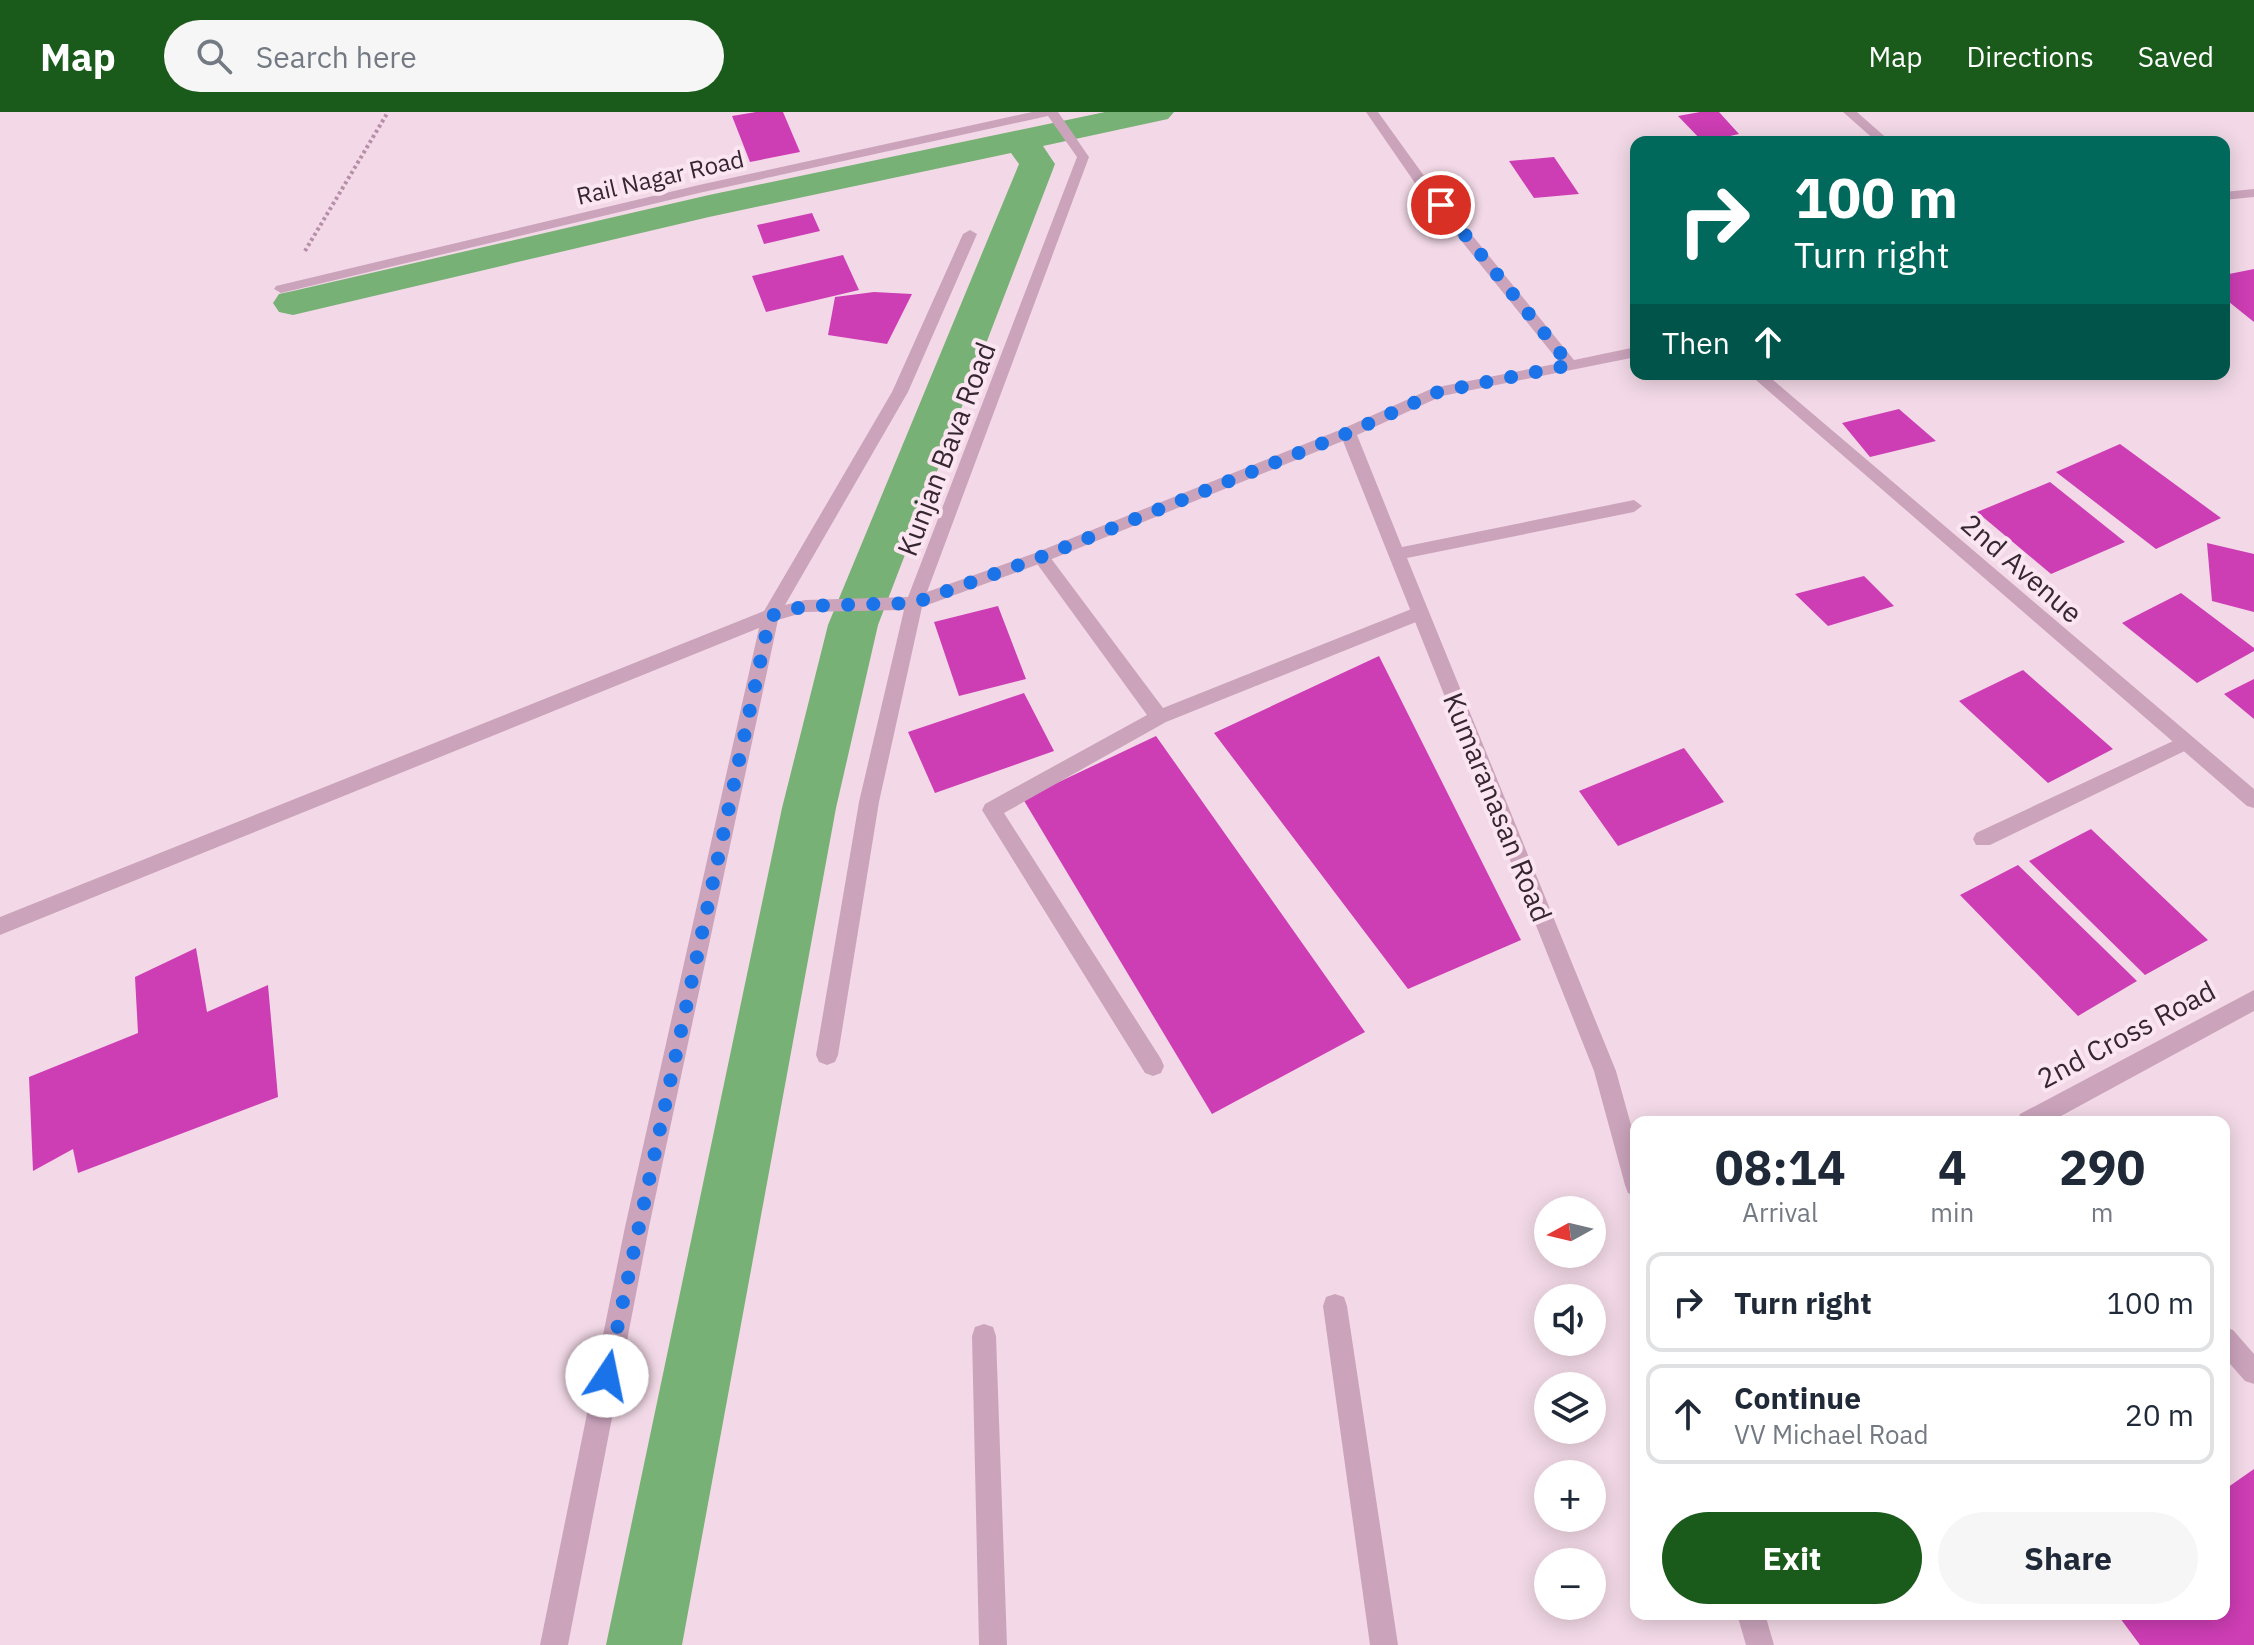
<!DOCTYPE html>
<meta charset="utf-8">
<style>
body{margin:0;font-family:"IBM Plex Sans",sans-serif;background:#f6f6f7;color:#1f2937;height:100vh;display:flex;flex-direction:column;font-size:30px;white-space:nowrap}
*{box-sizing:border-box;margin:0}
p{font-size:26px;color:#747a83}
.icon{flex:none;width:44px;height:44px;fill:none;stroke:currentColor;stroke-width:2;stroke-linecap:round;stroke-linejoin:round}
.map{position:relative;flex:1;overflow:hidden}
.details{position:absolute;left:1630px;top:1004px;width:600px;height:504px;display:flex;flex-direction:column;background:#fff;border-radius:16px;box-shadow:0 4px 20px #0003}
.details>*{flex:none}
.top-card{position:absolute;left:1630px;top:24px;width:600px;height:244px;border-radius:16px;box-shadow:0 4px 20px #0003;background:#00695c;color:#fff;overflow:hidden}
.needle{width:52px;rotate:262deg}
.buttons{position:absolute;left:1534px;top:1084px;display:grid;gap:16px}
.buttons a{display:grid;place-items:center;width:72px;height:72px;border-radius:50%;background:#fff;box-shadow:0 4px 20px #0003;font-size:40px}
.pin{position:absolute;display:grid;place-items:center;width:68px;height:68px;color:#fff;margin:-34px;border:4px solid #fff;border-radius:50%;box-shadow:0 2px 8px #0007}
.me{position:absolute;width:88px;margin:-44px;rotate:11deg;stroke-linejoin:round;filter:drop-shadow(0 0 6px #0008)}
.turn{display:flex;align-items:center;gap:28px;height:168px;padding:0 32px;font-size:36px}
.turn .icon{width:104px;height:104px;stroke-width:2.5}
.turn b{display:block;font-size:56px;line-height:68px}
.then{display:flex;align-items:center;height:76px;padding:0 32px;background:#0003;gap:16px;font-size:30px}
.eta{display:flex;justify-content:space-evenly;align-items:center;height:136px;text-align:center}
.eta b{font-size:48px;font-weight:800;line-height:56px}
.button{display:flex;gap:16px;margin-top:auto;padding:16px 32px}
.button a{flex:1;height:92px;border-radius:48px;background:#1a5a1a;color:#fff;font-size:32px;font-weight:800;line-height:92px;text-align:center}
.button a+a{background:#f6f6f7;color:#1f2937}
ul{padding:0;list-style:none}
li{display:flex;align-items:center;gap:24px;height:100px;margin:0 16px 12px;padding:0 16px;border:4px solid #e0e1e3;border-radius:16px}
li div{flex:1}
li b{display:block;font-size:30px}
li em{font-style:normal}
header{display:flex;align-items:center;gap:48px;box-sizing:border-box;height:112px;padding:0 40px;background:#1a5a1a;color:#fff}
header strong{font-size:38px}
nav{display:flex;gap:44px;margin-inline-start:auto;font-size:28px}
.search{width:560px;height:72px;background:#f6f6f7;display:flex;align-items:center;gap:20px;box-sizing:border-box;padding:0 28px;border-radius:44px;color:#747a83;font-size:30px}
.map>svg:first-child{display:block}
</style>
<header>
<strong>Map</strong>
<div class="search"><svg class="icon" aria-label="search" viewBox="0 0 24 24"><circle cx="10" cy="10" r="6"/><path d="M15 15l6 6"/></svg>Search here</div>
<nav><a>Map</a><a>Directions</a><a>Saved</a></nav>
</header>
<div class="map">
<svg width="2254" height="1533" viewBox="0 0 2254 1533">
<rect width="100%" height="100%" fill="#f3d9e7"/>
<g fill="none" stroke-linecap="round" stroke-linejoin="round">
<!-- canal -->
<path fill="#78b176" fill-rule="evenodd" d="M 1105,0 L 1174,0 L 1168,7 L 1043,34 L 1055,52 L 878,513 L 836,696 L 682,1533 L 606,1533 L 782,696 L 828,513 L 1019,52 L 1011,41 L 709,105 L 293,203 L 279,200 L 273,191 L 279,182 L 293,179 L 709,83 Z"/>
</g>
<!-- building -->
<path fill="#cd3db4" d="M 756,0 L 783,0 L 800,40 L 750,50 L 732,4 Z
M 1700,0 L 1719,0 L 1739,22 L 1703,30 L 1678,4 Z
M 1554,45 L 1579,82 L 1534,86 L 1509,49 Z
M 812,101 L 820,119 L 764,132 L 757,113 Z
M 843,143 L 859,178 L 766,200 L 752,164 Z
M 2254,157 L 2254,210 L 2224,186 L 2224,163 Z
M 874,180 L 912,182 L 887,232 L 828,223 L 835,185 Z
M 1899,297 L 1936,329 L 1870,345 L 1842,311 Z
M 2120,332 L 2221,406 L 2156,437 L 2056,360 Z
M 2050,370 L 2125,430 L 2051,462 L 1977,400 Z
M 2207,431 L 2254,442 L 2254,500 L 2212,489 Z
M 1864,464 L 1894,494 L 1828,514 L 1795,482 Z
M 2181,481 L 2254,536 L 2254,539 L 2197,571 L 2122,511 Z
M 998,494 L 1026,567 L 959,584 L 934,510 Z
M 1379,544 L 1521,828 L 1408,877 L 1214,621 Z
M 2023,558 L 2113,637 L 2048,671 L 1959,589 Z
M 2254,567 L 2254,607 L 2224,582 Z
M 1024,581 L 1054,639 L 935,681 L 908,620 Z
M 1156,624 L 1365,920 L 1212,1002 L 1023,687 Z
M 1684,636 L 1724,690 L 1618,734 L 1579,679 Z
M 2091,717 L 2208,828 L 2145,863 L 2029,749 Z
M 2018,753 L 2137,869 L 2078,904 L 1960,783 Z
M 196,836 L 207,900 L 268,873 L 278,985 L 78,1061 L 73,1037 L 33,1059 L 29,965 L 138,921 L 135,865 Z
M 2254,1357 L 2254,1533 L 2140,1533 L 2117,1502 L 2224,1502 L 2224,1378 Z"/>
<g fill="none" stroke-linecap="round" stroke-linejoin="round">
<!-- path -->
<path stroke="#b78ea9" stroke-width="4" stroke-dasharray="3 3" stroke-linecap="butt" d="M 305,139 L 388,0"/>
<!-- lane -->
<path fill="#cba4bc" fill-rule="evenodd" d="M 1041,439 L 1047,441 L 1163,596 L 1414,496 L 1420,494 L 1429,501 L 1426,506 L 1166,610 L 1004,701 L 1161,947 L 1164,954 L 1161,961 L 1153,964 L 1145,961 L 982,698 L 985,692 L 1147,603 L 1035,449 L 1033,445 Z
M 2186,623 L 2195,630 L 2193,635 L 1990,733 L 1976,733 L 1973,727 L 1976,721 Z"/>
<!-- street -->
<path fill="#cba4bc" fill-rule="evenodd" d="M 1032,0 L 1058,0 L 1089,45 L 927,480 L 1035,441 L 1342,317 L 1433,276 L 1560,251 L 1417,74 L 1366,0 L 1378,0 L 1427,68 L 1574,248 L 1636,235 L 1636,245 L 1442,284 L 1357,323 L 1402,435 L 1634,388 L 1642,394 L 1634,400 L 1407,446 L 1616,959 L 1636,1031 L 1636,1084 L 1628,1081 L 1625,1073 L 1594,959 L 1343,329 L 1047,449 L 922,495 L 879,690 L 838,943 L 835,950 L 827,953 L 819,950 L 816,943 L 859,690 L 904,498 L 805,500 L 778,508 L 649,1115 L 568,1533 L 540,1533 L 625,1115 L 759,516 L 0,823 L 0,805 L 764,499 L 892,280 L 963,122 L 970,118 L 977,122 L 908,280 L 785,493 L 805,488 L 908,485 L 1077,45 L 1048,4 L 699,81 L 281,181 L 274,177 L 276,174 L 699,73 Z
M 1843,0 L 1857,0 L 1891,30 L 1877,30 Z
M 2254,77 L 2254,85 L 2224,88 L 2224,80 Z
M 1749,262 L 1766,262 L 2254,677 L 2254,696 L 2247,694 Z
M 2254,878 L 2254,899 L 2050,1010 L 2017,1010 L 2020,1002 Z
M 1335,1182 L 1344,1185 L 1347,1194 L 1398,1533 L 1370,1533 L 1323,1194 L 1326,1185 Z
M 984,1212 L 993,1215 L 996,1224 L 1007,1533 L 979,1533 L 972,1224 L 975,1215 Z
M 2224,1215 L 2233,1218 L 2254,1242 L 2254,1272 L 2245,1269 L 2224,1245 Z
M 1737,1502 L 1765,1502 L 1774,1533 L 1746,1533 Z"/>
</g>
<g fill="none" stroke-linecap="round" stroke-linejoin="round">
<!-- route -->
<path stroke="#1a73e8" stroke-width="14" stroke-dasharray="0 25.2" d="M 607,1264 L 770,504 L 805,494 L 914,491 L 1041,445 L 1348,321 L 1438,280 L 1570,253 L 1441,93"/>
</g>
<g text-anchor="middle" dominant-baseline="central" stroke-width="8" stroke-linejoin="round" paint-order="stroke">
<!-- far-street labels -->
<g font-size="24" fill="#362632" stroke="#fae5f0">
<text transform="translate(660 65) rotate(-13)">Rail Nagar Road</text>
</g>
<!-- street labels -->
<g font-size="28" fill="#362632" stroke="#fae5f0">
<text transform="translate(946 337) rotate(-69)">Kunjan Bava Road</text>
<text transform="translate(2022 456) rotate(41)">2nd Avenue</text>
<text transform="translate(1498 695) rotate(68)">Kumaranasan Road</text>
<text transform="translate(2126 922) rotate(-28)">2nd Cross Road</text>
</g>
</g>
</svg>
<div class="buttons">
<a><svg class="needle" viewBox="-14 -14 28 28"><path d="M0-13l5 13h-10z" fill="#e53935"/><path d="M0 13l5-13h-10z" fill="#747a83"/></svg></a>
<a><svg class="icon" aria-label="sound" viewBox="0 0 24 24"><path d="M4 9h4l5-4v14l-5-4H4zM17 9q2 3 0 6"/></svg></a>
<a><svg class="icon" aria-label="layers" viewBox="0 0 24 24"><path d="M12 4l9 5-9 5-9-5zM3 14l9 5 9-5"/></svg></a>
<a>+</a>
<a>−</a>
</div>
<div class="pin" style="left:1441px;top:93px;background:#d93025"><svg class="icon" aria-label="arrive" viewBox="0 0 24 24"><path d="M6 21V4h12l-3 4 3 4H6"/></svg></div>
<svg class="me" style="left:607px;top:1264px" viewBox="-20 -20 40 40"><circle r="19" fill="#fff"/><path d="M0-13L10 11 0 6-10 11z" fill="#1a73e8"/></svg>
<div class="top-card">
<div class="turn"><svg class="icon" aria-label="right" viewBox="0 0 24 24"><path d="M7 20v-9h11M14 6l5 5-5 5"/></svg><div><b>100 m</b>Turn right</div></div>
<div class="then">Then<svg class="icon" aria-label="ahead" viewBox="0 0 24 24"><path d="M12 20V5M6 11l6-6 6 6"/></svg></div>
</div>
<section class="details">
<div class="eta">
<div><b>08:14</b><p>Arrival</p></div>
<div><b>4</b><p>min</p></div>
<div><b>290</b><p>m</p></div>
</div>
<ul>
<li><svg class="icon" aria-label="right" viewBox="0 0 24 24"><path d="M7 20v-9h11M14 6l5 5-5 5"/></svg><div><b>Turn right</b></div><em>100 m</em></li>
<li><svg class="icon" aria-label="ahead" viewBox="0 0 24 24"><path d="M12 20V5M6 11l6-6 6 6"/></svg><div><b>Continue</b><p>VV Michael Road</p></div><em>20 m</em></li>
</ul>
<div class="button"><a>Exit</a><a>Share</a></div>
</section>
</div>
